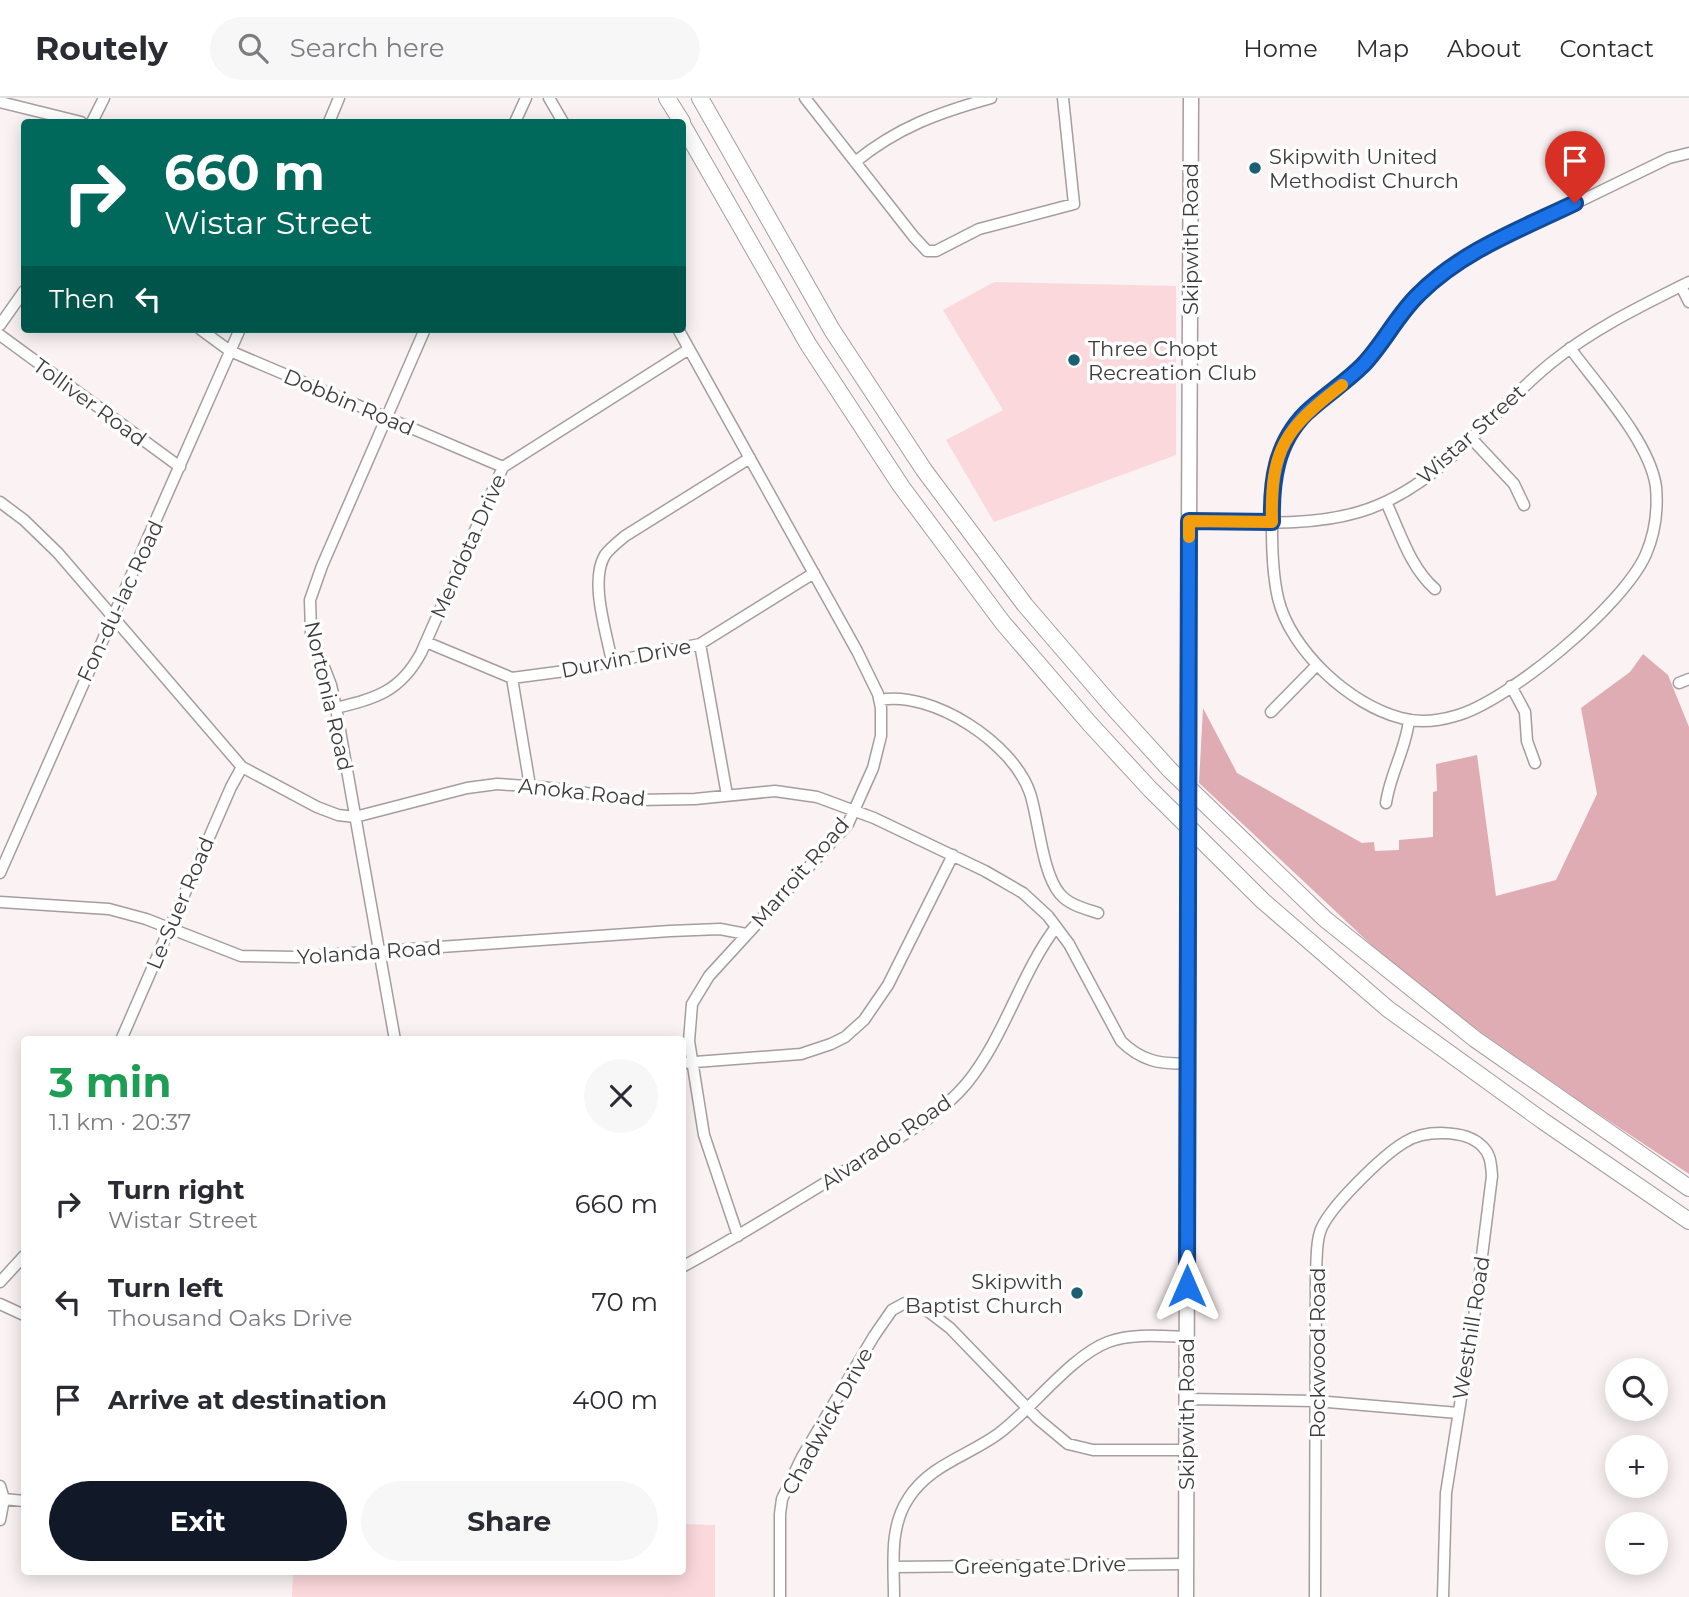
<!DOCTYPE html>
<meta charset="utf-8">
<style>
body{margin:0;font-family:Montserrat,sans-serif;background:#f7f7f7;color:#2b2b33;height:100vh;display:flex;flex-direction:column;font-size:26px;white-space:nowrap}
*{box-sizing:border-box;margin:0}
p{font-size:23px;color:#7c7c81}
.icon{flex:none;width:38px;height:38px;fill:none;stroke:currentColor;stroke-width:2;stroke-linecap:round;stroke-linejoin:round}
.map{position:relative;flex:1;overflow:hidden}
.panel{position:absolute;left:21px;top:938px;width:665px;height:539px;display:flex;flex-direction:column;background:#fff;border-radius:7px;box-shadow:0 4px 18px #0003}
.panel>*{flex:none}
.banner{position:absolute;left:21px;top:21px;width:665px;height:214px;border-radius:7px;box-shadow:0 4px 18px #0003;background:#00695c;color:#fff;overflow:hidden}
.fabs{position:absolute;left:1605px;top:1260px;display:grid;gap:14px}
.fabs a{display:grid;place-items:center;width:63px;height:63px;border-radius:50%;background:#fff;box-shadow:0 4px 18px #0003;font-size:35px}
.pin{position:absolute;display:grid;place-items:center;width:60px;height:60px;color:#fff;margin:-72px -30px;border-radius:50% 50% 50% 0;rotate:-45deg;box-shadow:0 0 7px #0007}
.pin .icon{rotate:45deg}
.me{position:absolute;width:77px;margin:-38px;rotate:0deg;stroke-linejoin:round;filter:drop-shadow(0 0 5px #0008)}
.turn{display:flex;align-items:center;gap:24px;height:147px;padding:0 28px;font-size:32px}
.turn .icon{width:91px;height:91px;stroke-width:2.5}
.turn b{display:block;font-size:49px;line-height:60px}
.then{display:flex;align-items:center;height:66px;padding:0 28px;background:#0003;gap:14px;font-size:26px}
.round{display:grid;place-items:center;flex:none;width:74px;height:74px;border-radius:37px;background:#f7f7f7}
.summary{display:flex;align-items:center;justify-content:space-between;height:119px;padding:0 28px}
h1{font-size:42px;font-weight:700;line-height:52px;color:#1e9e55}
.cta{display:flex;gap:14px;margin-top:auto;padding:14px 28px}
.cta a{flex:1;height:80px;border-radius:42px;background:#111827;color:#fff;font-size:28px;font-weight:700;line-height:80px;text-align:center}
.cta a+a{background:#f7f7f7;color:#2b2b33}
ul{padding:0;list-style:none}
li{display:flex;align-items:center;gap:21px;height:98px;padding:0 28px}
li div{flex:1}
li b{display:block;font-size:26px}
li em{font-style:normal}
header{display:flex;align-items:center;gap:42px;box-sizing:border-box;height:98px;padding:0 35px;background:#fff;border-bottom:2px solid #e1e1e2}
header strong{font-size:33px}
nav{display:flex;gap:38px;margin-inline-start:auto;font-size:24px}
.search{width:490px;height:63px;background:#f7f7f7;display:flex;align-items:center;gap:18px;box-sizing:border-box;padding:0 24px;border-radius:38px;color:#7c7c81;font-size:26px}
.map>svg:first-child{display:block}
</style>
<header>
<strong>Routely</strong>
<div class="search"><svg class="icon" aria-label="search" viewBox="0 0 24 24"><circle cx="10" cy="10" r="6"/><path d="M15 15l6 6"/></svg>Search here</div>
<nav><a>Home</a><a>Map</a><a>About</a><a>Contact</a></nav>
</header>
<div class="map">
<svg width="1689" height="1499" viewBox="0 0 1689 1499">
<rect width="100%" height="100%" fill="#faf2f3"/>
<!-- green -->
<path fill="#fbd8dc" d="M 994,184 L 1176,188 L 1176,357 L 994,424 L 946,342 L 1003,312 L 943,212 Z
M 683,1426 L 715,1427 L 715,1499 L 292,1499 L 293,1474 L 682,1474 Z"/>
<!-- forest -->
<path fill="#e0acb3" d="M 1643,556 L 1668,577 L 1689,629 L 1689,1076 L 1576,1001 L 1413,886 L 1199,685 L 1203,610 L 1237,675 L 1362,745 L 1374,744 L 1375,753 L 1399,752 L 1399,742 L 1433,739 L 1433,694 L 1437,693 L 1436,666 L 1477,657 L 1496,798 L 1556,782 L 1597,696 L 1581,610 L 1630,574 Z"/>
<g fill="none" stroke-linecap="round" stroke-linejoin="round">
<!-- minor casing -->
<g stroke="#a59d9e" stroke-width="13">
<path id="minor" d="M 549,0 L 563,24
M 805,0 L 914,139 L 927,153 L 936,153 L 979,131 L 1074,106 L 1063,0
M 0,4 L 81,24
M 92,24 L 104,0
M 329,24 L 339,0
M 515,24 L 526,0
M 855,64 C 898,29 938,15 991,0
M 1681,188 L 1689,204
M 0,227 L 24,193
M 200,231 L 230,253 L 244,259 L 503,369
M 678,231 L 857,553 L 878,596 L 881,610 L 881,638 L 873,670 L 848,726 L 709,878 L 692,906 L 689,943 L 704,1037 L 738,1138
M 0,237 L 180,369
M 1570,250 C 1597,287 1650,344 1656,389 C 1658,412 1655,435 1646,456 C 1624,507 1508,604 1455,618 C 1438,623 1418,625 1401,620 C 1350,607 1290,552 1278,500 C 1273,478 1272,455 1272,432 C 1272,392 1273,354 1300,322 C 1318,301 1343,287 1362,268 C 1389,240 1406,204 1437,179 C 1466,156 1500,141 1533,126 C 1578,104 1623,82 1669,60 L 1689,55
M 1471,340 L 1514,386 L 1524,407
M 0,404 L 24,422 L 58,455 L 242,669 L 317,709 L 338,717 L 355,719 L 467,690 L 497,686 L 542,689 L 636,702 L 695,701 L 775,693 L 817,699 L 874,720 L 985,773 L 1023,795 L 1048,818 L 1069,846 L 1121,943 C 1140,962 1160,967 1187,965
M 1386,404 C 1400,434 1410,469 1435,491
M 1189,423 C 1245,423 1305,430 1359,414 C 1440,390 1488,316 1551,265 C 1593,231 1641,208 1689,184
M 426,544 L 512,580 L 565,573 L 700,546 L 814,475
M 700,546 L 727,697
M 612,564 C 607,536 589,483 605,457 C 610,450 618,444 625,438 L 750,360
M 512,580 L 530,688
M 1679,585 L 1689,581
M 1511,588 L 1525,614 L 1527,643 L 1535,665
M 880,602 C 932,592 1013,645 1030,695 C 1039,723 1042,775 1060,796 C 1069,807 1086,811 1098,815
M 336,610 C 376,600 400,594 421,555 L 503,369 L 689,251
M 1271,614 L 1317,567
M 1386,705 C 1390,676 1406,651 1409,622
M 0,775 L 240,231
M 0,804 L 109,811 L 146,821 L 241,858 L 296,859 L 670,833 L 720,831 L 746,836
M 121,942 L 231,689 L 242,669
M 395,942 L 336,610 L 331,587 L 311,535 L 310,502 L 322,468 L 425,231
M 682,965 L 801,956 L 831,946 L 845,939 L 864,922 L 888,887 L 953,757
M 682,1169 C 742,1137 798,1101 856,1066 C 894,1042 938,1020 967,985 C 1005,938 1020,877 1056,829
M 0,1184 L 24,1158
M 0,1206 L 24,1217
M 1186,1301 L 1316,1303 L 1458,1315
M 0,1388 L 4,1401 L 0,1422
M 4,1401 L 24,1403
M 894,1469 L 1186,1466
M 780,1499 L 780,1416 L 782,1401 L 802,1359 L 874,1238 L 892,1212 L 905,1205 L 920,1207 L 950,1230 L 1038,1321 L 1068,1346 L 1093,1352 L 1186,1352
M 894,1499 C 894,1466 889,1430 908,1401 C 929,1367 968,1358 998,1336 C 1031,1312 1071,1258 1108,1244 C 1132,1235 1161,1238 1187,1239
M 1315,1499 L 1316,1172 C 1317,1160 1316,1146 1320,1134 C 1327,1111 1383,1057 1405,1044 C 1424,1032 1465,1031 1482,1048 C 1491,1056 1491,1067 1492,1078 L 1476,1206 L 1446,1395 L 1443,1499"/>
</g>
<!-- major casing -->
<g stroke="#a59d9e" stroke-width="17">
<path id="major" d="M 1188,647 L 1191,0
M 1186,1499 L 1188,773"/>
</g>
<!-- highway casing -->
<g stroke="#a59d9e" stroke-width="18">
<path id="highway" d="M 667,0 L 682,24
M 700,0 L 832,232 L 924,372 L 1025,507 L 1111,607 L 1170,672 L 1325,821 L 1475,941 L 1689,1090
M 682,26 L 808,246 L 901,388 L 1003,525 L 1090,626 L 1150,691 L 1263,803 L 1388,911 L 1543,1023 L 1689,1123"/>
</g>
<!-- minor -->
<use href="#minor" stroke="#fff" stroke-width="10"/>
<!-- major -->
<use href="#major" stroke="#fff" stroke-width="14"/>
<!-- highway -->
<use href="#highway" stroke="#fff" stroke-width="16"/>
<!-- major-bridge casing -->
<g stroke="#a59d9e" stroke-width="17" stroke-linecap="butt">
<path id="major-bridge" d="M 1188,773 L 1188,647"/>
</g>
<!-- major-bridge -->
<use href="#major-bridge" stroke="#fff" stroke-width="14"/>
</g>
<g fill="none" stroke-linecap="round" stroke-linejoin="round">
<!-- route casing -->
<g stroke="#114b97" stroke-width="18">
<path id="route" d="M 1187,1188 L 1189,423 L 1272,424 C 1271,383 1276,345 1306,315 C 1324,298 1345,285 1363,267 C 1384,245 1397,217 1419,196 C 1462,153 1521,131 1575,105"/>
</g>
<!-- route -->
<use href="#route" stroke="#1a73e8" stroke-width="12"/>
<!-- slow -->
<path stroke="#f59e0b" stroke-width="12" d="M 1189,439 L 1189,423 L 1272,424 C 1270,350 1286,330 1342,287"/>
</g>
<!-- markers -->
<g fill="#1b5f72" stroke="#fff" stroke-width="2.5">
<circle cx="1255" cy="70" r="7"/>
<circle cx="1074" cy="262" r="7"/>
<circle cx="1077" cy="1195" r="7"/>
</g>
<g text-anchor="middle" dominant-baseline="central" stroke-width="7" stroke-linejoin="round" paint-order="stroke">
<!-- poi labels -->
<g font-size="21" fill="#3e3b3c" stroke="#fff" text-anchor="start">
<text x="1269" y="58">Skipwith United<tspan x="1269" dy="24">Methodist Church</tspan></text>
<text x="1088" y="250">Three Chopt<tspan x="1088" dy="24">Recreation Club</tspan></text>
<text x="1063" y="1183" text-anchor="end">Skipwith<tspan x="1063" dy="24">Baptist Church</tspan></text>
</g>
<!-- street labels -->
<g font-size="21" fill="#3e3b3c" stroke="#fff">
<text transform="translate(1190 141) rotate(-90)">Skipwith Road</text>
<text transform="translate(90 304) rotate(36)">Tolliver Road</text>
<text transform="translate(349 304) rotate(23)">Dobbin Road</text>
<text transform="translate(1471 336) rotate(-42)">Wistar Street</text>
<text transform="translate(468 448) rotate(-66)">Mendota Drive</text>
<text transform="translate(120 503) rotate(-65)">Fon-du-lac Road</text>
<text transform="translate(626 560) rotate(-11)">Durvin Drive</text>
<text transform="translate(329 598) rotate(77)">Nortonia Road</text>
<text transform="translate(582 694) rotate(6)">Anoka Road</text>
<text transform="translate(800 774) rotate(-49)">Marroit Road</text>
<text transform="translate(180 805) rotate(-67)">Le-Suer Road</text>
<text transform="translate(369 854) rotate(-4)">Yolanda Road</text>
<text transform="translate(886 1044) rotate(-34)">Alvarado Road</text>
<text transform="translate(1471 1230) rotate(-81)">Westhill Road</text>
<text transform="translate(1317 1255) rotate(-90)">Rockwood Road</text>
<text transform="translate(1186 1316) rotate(-90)">Skipwith Road</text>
<text transform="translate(827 1323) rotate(-61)">Chadwick Drive</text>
<text transform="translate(1040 1467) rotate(-1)">Greengate Drive</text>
</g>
</g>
</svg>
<div class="fabs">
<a><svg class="icon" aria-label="search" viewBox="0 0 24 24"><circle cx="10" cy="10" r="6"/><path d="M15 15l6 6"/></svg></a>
<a>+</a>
<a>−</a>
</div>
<div class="pin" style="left:1575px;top:105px;background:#d93025"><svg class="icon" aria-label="arrive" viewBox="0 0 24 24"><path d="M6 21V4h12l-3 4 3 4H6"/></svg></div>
<svg class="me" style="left:1187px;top:1188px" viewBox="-20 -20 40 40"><path d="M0-17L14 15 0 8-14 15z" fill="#1a73e8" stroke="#fff" stroke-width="4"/></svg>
<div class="banner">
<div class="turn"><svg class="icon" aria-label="right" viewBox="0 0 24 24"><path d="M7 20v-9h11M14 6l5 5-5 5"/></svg><div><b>660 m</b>Wistar Street</div></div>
<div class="then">Then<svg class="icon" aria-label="left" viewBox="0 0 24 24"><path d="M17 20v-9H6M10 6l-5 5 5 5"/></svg></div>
</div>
<section class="panel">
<div class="summary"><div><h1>3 min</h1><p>1.1 km · 20:37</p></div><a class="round"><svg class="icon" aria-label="close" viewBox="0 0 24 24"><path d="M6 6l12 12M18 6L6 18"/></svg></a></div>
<ul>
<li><svg class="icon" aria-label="right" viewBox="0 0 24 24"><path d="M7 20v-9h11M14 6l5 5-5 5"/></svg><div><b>Turn right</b><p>Wistar Street</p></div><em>660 m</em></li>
<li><svg class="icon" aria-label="left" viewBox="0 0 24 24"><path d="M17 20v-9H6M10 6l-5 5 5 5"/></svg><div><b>Turn left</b><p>Thousand Oaks Drive</p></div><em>70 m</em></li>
<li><svg class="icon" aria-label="arrive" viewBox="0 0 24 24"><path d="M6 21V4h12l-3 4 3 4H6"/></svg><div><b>Arrive at destination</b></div><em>400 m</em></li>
</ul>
<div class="cta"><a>Exit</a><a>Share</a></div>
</section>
</div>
